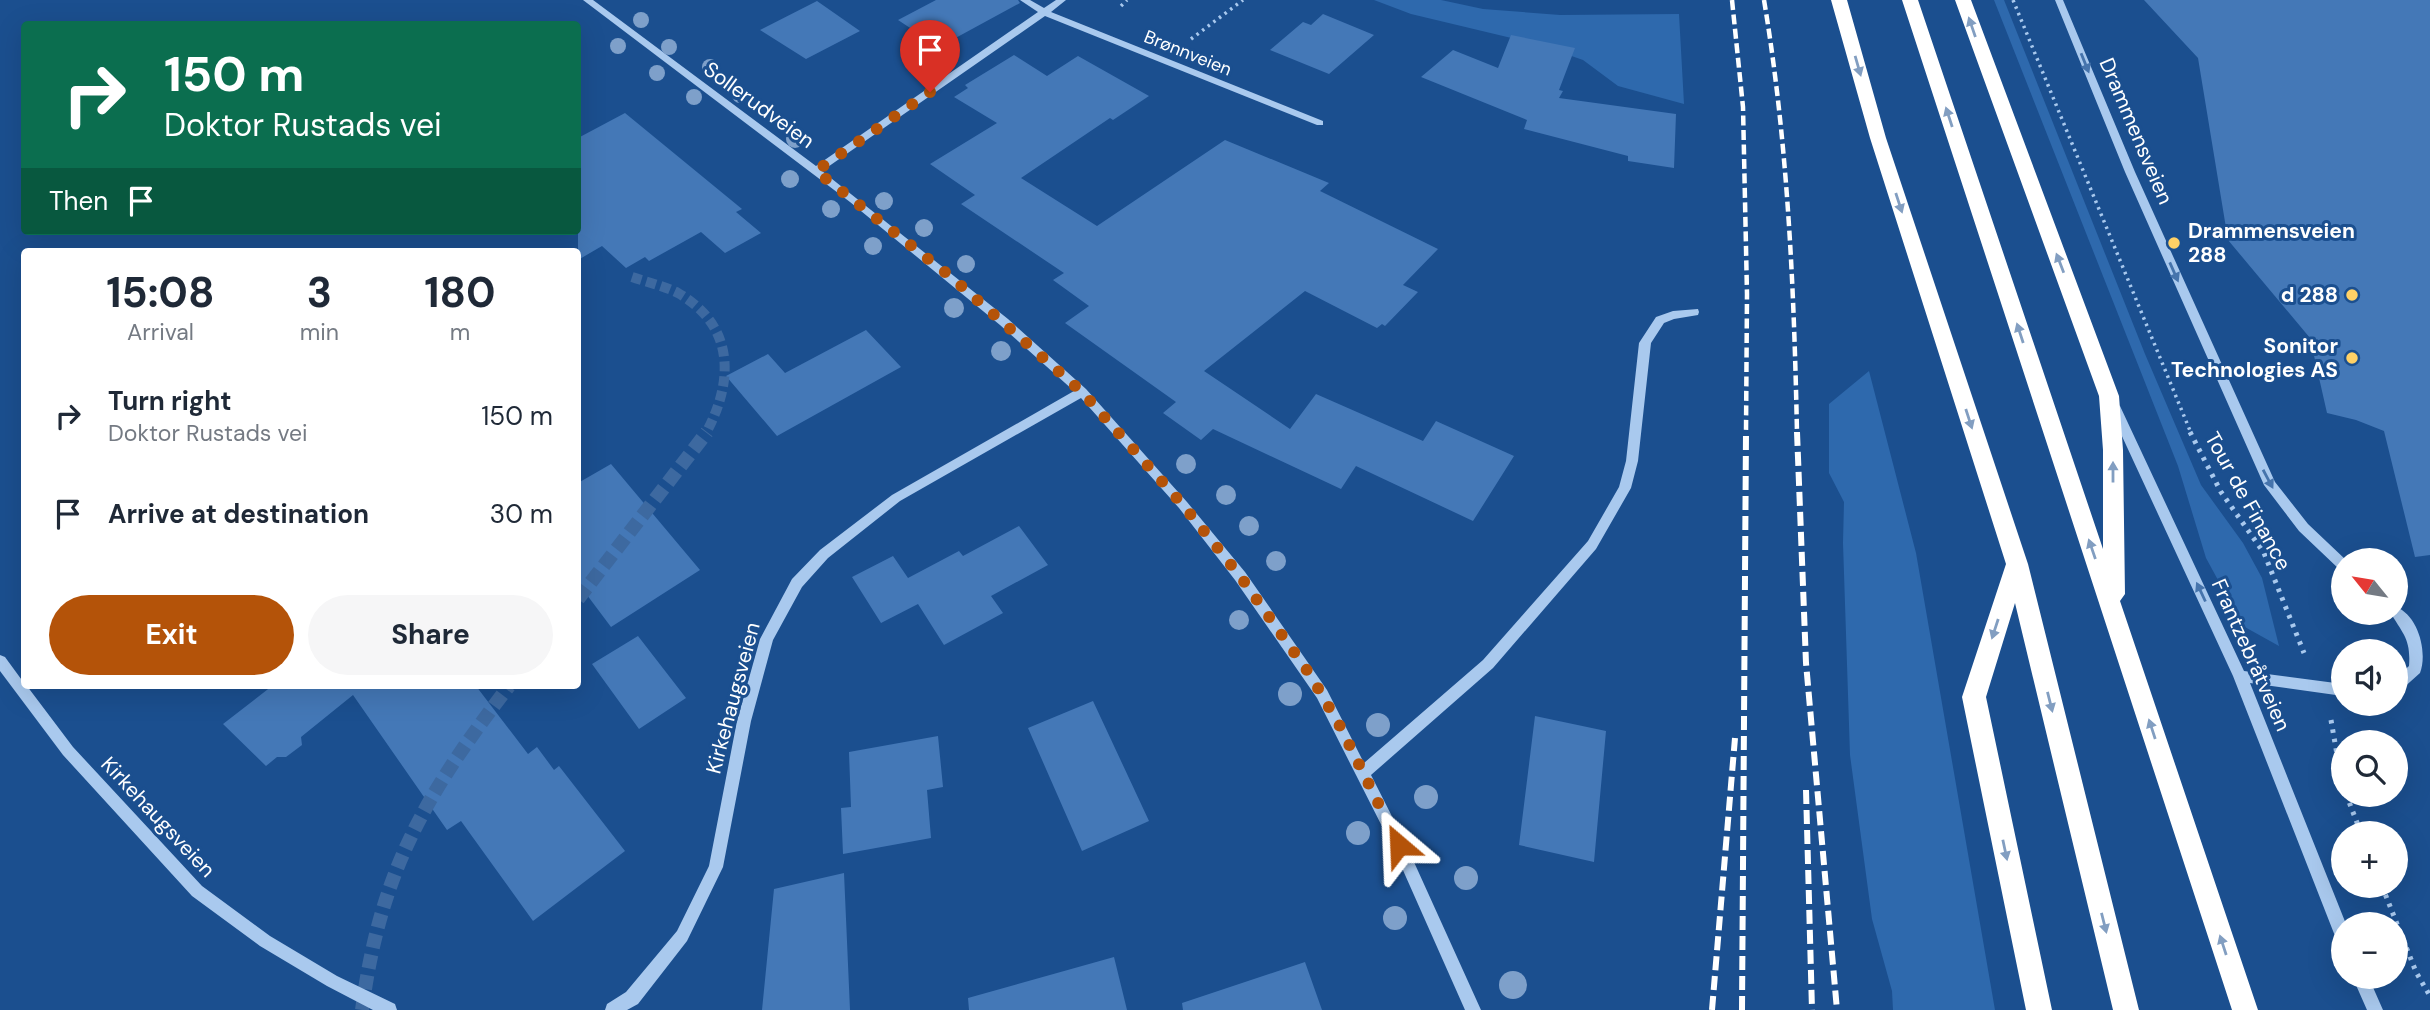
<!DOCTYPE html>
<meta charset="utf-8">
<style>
body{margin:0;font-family:"DM Sans",sans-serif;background:#f6f6f7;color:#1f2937;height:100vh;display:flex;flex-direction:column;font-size:26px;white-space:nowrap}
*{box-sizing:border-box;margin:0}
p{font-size:23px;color:#747a83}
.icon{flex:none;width:38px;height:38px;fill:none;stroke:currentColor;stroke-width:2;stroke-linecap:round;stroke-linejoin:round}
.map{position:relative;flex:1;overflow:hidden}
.details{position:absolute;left:21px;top:248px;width:560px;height:441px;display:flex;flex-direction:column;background:#fff;border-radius:7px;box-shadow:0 7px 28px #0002}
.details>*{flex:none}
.banner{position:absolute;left:21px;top:21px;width:560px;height:214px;border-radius:7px;box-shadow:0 7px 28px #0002;background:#0b6e4f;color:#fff;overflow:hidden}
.needle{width:46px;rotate:300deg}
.controls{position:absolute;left:2331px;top:548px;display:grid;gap:14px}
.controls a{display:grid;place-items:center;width:77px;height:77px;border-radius:50%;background:#fff;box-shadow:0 7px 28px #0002;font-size:35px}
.pin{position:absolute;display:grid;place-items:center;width:60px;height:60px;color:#fff;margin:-72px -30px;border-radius:50% 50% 50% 0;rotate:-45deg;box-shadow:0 0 7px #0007}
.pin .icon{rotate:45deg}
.me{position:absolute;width:77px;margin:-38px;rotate:334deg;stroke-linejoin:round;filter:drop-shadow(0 0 5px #0008)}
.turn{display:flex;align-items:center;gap:24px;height:147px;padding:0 28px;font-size:32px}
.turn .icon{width:91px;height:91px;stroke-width:2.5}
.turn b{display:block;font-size:49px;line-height:60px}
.then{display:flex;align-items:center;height:66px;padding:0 28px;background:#0003;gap:14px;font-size:26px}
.eta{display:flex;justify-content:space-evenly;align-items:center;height:119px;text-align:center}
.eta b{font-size:42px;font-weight:700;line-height:49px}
.cta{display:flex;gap:14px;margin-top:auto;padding:14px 28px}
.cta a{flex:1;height:80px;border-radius:42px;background:#b45309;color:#fff;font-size:28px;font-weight:700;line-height:80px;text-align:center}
.cta a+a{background:#f6f6f7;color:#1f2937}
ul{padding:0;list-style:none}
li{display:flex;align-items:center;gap:21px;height:98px;padding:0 28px}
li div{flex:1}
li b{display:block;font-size:26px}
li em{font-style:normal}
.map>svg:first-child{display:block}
</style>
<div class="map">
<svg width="2430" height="1010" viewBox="0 0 2430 1010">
<rect width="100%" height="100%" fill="#1b4f8f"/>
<!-- green -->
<path fill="#2e69ad" d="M 1374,0 L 1441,0 L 1483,9 L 1560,15 L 1679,14 L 1684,104 L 1618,86 L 1583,60 L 1537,44 L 1411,14 Z
M 1994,0 L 2004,0 L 2145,354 L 2201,485 L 2243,543 L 2262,578 L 2279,646 L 2243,626 L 2206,558 L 2178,466 Z
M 1869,371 L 1916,553 L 1995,1010 L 1893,1010 L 1892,991 L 1872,919 L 1850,755 L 1843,543 L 1844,502 L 1829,473 L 1829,404 Z"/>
<!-- building -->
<path fill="#4478b7" d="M 936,0 L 1018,0 L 1020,3 L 939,47 L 898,20 Z
M 2144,0 L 2430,0 L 2430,555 L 2415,557 L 2384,431 L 2356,420 L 2327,413 L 2310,338 L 2228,240 L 2198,58 Z
M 817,1 L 860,31 L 806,59 L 760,30 Z
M 1323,14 L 1374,35 L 1329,74 L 1270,50 L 1303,22 L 1311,25 Z
M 1511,35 L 1575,48 L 1559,90 L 1563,91 L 1559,98 L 1676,114 L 1674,168 L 1628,161 L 1628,156 L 1524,129 L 1527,120 L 1421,77 L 1453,50 L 1498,68 Z
M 1014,55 L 1047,76 L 1078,56 L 1149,96 L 1113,120 L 1110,118 L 1021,178 L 1097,226 L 1225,140 L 1329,183 L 1320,191 L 1438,249 L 1403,285 L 1418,292 L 1385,326 L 1382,324 L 1377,328 L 1305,291 L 1204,371 L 1290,429 L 1316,394 L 1423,441 L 1436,421 L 1514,456 L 1473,521 L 1356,466 L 1341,489 L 1213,429 L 1201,440 L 1163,413 L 1176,402 L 1065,323 L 1089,306 L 1053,280 L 1064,273 L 961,204 L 975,195 L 930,164 L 997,123 L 954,97 L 968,88 L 965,85 Z
M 625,113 L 742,209 L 736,212 L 761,233 L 725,253 L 701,232 L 649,261 L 645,257 L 626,268 L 602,246 L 578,260 L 578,138 Z
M 866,330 L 901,367 L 777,436 L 726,376 L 768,354 L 785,373 Z
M 611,464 L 700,570 L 611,627 L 578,583 L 578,483 Z
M 1019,526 L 1048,565 L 991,596 L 1003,613 L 944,645 L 918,604 L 881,623 L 852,577 L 893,556 L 908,578 L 959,551 L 963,556 Z
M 638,636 L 686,698 L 639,729 L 592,664 Z
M 272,686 L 476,686 L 528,754 L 537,747 L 554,770 L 559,766 L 625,851 L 533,921 L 461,821 L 447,830 L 353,695 L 301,737 L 302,745 L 286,757 L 277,757 L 266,766 L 223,724 Z
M 1093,701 L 1149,821 L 1082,851 L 1028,728 Z
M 1535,716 L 1606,731 L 1594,862 L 1519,845 Z
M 938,736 L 943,787 L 927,790 L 931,838 L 843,854 L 841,808 L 851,807 L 849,752 Z
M 844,873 L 850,1010 L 762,1010 L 774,889 Z
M 1114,957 L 1127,1010 L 969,1010 L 968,998 Z
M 1305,962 L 1322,1010 L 1183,1010 L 1182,1003 Z"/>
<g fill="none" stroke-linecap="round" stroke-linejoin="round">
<!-- minor-tunnel-far1 -->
<path stroke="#3d69a0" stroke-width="10" stroke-dasharray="10 5" stroke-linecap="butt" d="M 632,277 C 647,282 664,286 678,293 C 735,326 734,381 706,433"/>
<!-- minor-tunnel -->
<path stroke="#3d69a0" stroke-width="14" stroke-dasharray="14 7" stroke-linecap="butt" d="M 578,599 L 707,432
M 362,1010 C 380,872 425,795 509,686"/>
<!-- path-far1 -->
<path stroke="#a9c9ee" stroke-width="3.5" stroke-dasharray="2.5 4.5" stroke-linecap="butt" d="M 2013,0 L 2191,433
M 1121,6 L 1127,0
M 1191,39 L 1243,0"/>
<!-- path -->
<path stroke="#a9c9ee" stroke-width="5" stroke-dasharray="3.5 6" stroke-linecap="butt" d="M 2190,432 L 2221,492 L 2264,553 L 2304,653
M 2331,720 L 2343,789
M 2346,794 L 2361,833
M 2382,886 L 2416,972 L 2430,996"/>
<!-- minor -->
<path fill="#a9c9ee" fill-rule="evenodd" d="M 583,0 L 593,0 L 816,166 L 1038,12 L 1020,0 L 1030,0 L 1044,8 L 1056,0 L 1066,0 L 1051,12 L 1323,121 L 1323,125 L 1317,125 L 1045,16 L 822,171 L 1008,319 L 1086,389 L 1187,502 L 1245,572 L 1327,690 L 1364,763 L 1483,660 L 1588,541 L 1619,487 L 1626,461 L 1639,343 L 1656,317 L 1673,311 L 1698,309 L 1699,312 L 1698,315 L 1674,319 L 1664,323 L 1651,343 L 1638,461 L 1631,488 L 1596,549 L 1493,668 L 1371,775 L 1404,840 L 1481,1010 L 1465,1010 L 1394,850 L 1317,698 L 1235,580 L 1179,508 L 1081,398 L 900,501 L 828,558 L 802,587 L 773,640 L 751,721 L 723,867 L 687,941 L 638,1004 L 627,1010 L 605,1010 L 607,1004 L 626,992 L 677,931 L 709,866 L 737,721 L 760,639 L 792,579 L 820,550 L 892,495 L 1074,391 L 1000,325 L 850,202 Z
M 2055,0 L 2063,0 L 2135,172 L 2275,482 L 2308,524 L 2346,560 L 2343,560 L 2343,570 L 2339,569 L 2299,531 L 2264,485 L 2125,172 Z
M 2114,402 L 2120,406 L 2244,671 L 2343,684 L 2343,696 L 2250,683 L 2346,924 L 2343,924 L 2343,943 L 2338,941 L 2335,936 L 2233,676 L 2108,406 Z
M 2396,607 C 2418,615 2428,652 2420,673 L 2401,690 L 2396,692 L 2396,678 L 2409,666 C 2411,639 2403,634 2390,612 L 2396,612 Z
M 0,655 L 5,657 L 24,683 L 24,686 L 27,686 L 73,747 L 202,886 L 270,936 L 337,976 L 395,1004 L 397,1010 L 373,1010 L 327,986 L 260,946 L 192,896 L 63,755 L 0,671 Z
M 2352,976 L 2368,976 L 2383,1010 L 2367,1010 Z"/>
<!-- highway -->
<path fill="#fff" fill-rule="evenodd" d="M 1831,0 L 1847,0 L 1886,138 L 2028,564 L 2139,1010 L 2113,1010 L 2015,603 L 1986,697 L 2052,1010 L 2026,1010 L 1962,697 L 2006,564 L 1870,138 Z
M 1902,0 L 1918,0 L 2103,549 L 2103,450 L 2099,396 L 1955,0 L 1971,0 L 2119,396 L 2123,450 L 2125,594 L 2120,601 L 2258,1010 L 2232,1010 Z"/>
<!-- rail-far1 -->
<path stroke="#fff" stroke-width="4.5" stroke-dasharray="10 4.5" stroke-linecap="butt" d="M 1732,0 L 1743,107 L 1747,294 L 1746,433
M 1764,0 C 1788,144 1794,288 1797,433"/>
<!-- rail -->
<path stroke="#fff" stroke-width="6" stroke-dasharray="14 6" stroke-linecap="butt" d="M 1797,432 L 1806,663 L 1837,1010
M 1806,790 L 1812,1010
M 1712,1010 L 1735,738
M 1742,1010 L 1746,432"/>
</g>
<!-- trees -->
<g fill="#7ea0ca">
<circle cx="641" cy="20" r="8"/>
<circle cx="618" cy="46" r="8"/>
<circle cx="669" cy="47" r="8"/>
<circle cx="710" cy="67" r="8"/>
<circle cx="657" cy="73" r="8"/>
<circle cx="740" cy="95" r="8"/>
<circle cx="694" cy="97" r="8"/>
<circle cx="795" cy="139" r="9"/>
<circle cx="790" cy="179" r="9"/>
<circle cx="884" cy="201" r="9"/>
<circle cx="831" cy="209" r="9"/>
<circle cx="924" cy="228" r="9"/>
<circle cx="873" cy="246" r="9"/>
<circle cx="966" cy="264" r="9"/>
<circle cx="954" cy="308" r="10"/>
<circle cx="1001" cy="351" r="10"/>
<circle cx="1186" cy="464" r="10"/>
<circle cx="1226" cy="495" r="10"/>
<circle cx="1249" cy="526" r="10"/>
<circle cx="1276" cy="561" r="10"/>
<circle cx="1239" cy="620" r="10"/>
<circle cx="1290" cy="694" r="12"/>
<circle cx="1378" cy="725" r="12"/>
<circle cx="1426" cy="797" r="12"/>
<circle cx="1358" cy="833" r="12"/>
<circle cx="1466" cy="878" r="12"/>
<circle cx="1395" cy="918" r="12"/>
<circle cx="1513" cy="985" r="14"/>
</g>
<!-- one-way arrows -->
<defs><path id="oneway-solid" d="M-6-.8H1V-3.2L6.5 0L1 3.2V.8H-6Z" transform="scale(1.75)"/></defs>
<g fill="#829ec1">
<use href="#oneway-solid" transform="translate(1972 27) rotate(-109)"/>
<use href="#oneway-solid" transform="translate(1858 66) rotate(74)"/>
<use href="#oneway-solid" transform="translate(1949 117) rotate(-108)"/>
<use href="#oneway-solid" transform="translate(1899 203) rotate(72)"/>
<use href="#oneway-solid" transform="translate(2060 263) rotate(-111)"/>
<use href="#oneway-solid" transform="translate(2020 333) rotate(-108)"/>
<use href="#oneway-solid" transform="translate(1969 419) rotate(72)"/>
<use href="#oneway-solid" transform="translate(2113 472) rotate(-90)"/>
<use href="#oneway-solid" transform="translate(2092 549) rotate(-109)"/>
<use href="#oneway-solid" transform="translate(1995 629) rotate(108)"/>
<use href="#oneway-solid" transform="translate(2050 702) rotate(76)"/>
<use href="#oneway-solid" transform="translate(2152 729) rotate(-108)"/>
<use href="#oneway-solid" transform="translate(2005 850) rotate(78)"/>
<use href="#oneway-solid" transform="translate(2104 923) rotate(76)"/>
<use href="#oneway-solid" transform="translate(2223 945) rotate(-108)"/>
</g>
<g fill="#4674ac">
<use href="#oneway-solid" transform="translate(2085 63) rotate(68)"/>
<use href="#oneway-solid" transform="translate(2174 272) rotate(66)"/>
<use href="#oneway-solid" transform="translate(2268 479) rotate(62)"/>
<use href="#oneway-solid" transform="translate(2201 592) rotate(-115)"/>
</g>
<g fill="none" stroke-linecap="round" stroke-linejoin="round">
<!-- route -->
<path stroke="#b45309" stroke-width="12" stroke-dasharray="0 21.6" d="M 930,92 L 816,171 L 950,276 L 1082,392 L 1183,505 L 1240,576 L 1311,676 L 1341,728 L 1399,845"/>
</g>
<!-- markers -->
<g fill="#ffd166" stroke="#1b4f8f" stroke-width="2.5">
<circle cx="2174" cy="243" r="7"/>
<circle cx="2352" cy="295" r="7"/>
<circle cx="2352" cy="358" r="7"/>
</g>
<g text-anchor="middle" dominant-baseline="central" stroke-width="6" stroke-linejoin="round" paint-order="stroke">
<!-- far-street labels -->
<g font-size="18" fill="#fff" stroke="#1b4f8f">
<text transform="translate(1188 53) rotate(22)">Brønnveien</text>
</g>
<!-- street labels -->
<g font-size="21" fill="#fff" stroke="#1b4f8f">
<text transform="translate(759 105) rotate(36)">Sollerudveien</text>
<text transform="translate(2136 131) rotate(67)">Drammensveien</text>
<text transform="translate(2248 501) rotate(61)">Tour de Finance</text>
<text transform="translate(2251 655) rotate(66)">Frantzebråtveien</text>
<text transform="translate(733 698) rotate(-75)">Kirkehaugsveien</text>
<text transform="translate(158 817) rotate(47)">Kirkehaugsveien</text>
</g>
<!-- poi labels -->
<g font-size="21" font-weight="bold" fill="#fff" stroke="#1b4f8f" text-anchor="end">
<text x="2188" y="231" text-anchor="start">Drammensveien<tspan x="2188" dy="24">288</tspan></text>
<text x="2338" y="295">d 288</text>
<text x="2338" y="346">Sonitor<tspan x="2338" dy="24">Technologies AS</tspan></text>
</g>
</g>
</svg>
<div class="controls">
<a><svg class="needle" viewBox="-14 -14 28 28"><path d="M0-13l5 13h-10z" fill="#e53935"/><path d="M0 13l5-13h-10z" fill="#747a83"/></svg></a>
<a><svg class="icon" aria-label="sound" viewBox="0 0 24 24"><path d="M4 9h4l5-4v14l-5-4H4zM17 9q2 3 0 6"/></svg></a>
<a><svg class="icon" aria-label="search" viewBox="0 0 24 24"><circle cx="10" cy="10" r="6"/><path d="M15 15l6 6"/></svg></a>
<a>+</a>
<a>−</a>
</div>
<div class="pin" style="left:930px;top:92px;background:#d93025"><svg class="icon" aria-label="arrive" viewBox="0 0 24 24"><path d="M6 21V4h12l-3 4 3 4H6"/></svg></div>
<svg class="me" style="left:1399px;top:845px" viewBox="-20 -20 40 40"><path d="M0-17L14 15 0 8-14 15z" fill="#b45309" stroke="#fff" stroke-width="4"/></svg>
<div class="banner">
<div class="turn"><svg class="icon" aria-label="right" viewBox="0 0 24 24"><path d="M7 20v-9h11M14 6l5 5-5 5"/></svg><div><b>150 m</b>Doktor Rustads vei</div></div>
<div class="then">Then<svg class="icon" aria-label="arrive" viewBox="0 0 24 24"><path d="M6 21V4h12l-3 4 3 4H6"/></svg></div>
</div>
<section class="details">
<div class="eta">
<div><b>15:08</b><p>Arrival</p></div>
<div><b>3</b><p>min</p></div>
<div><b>180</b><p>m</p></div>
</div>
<ul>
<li><svg class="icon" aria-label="right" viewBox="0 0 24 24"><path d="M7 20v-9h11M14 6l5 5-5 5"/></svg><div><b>Turn right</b><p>Doktor Rustads vei</p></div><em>150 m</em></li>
<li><svg class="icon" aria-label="arrive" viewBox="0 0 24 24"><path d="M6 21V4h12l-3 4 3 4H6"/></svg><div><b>Arrive at destination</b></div><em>30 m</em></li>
</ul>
<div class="cta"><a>Exit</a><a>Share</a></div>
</section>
</div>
